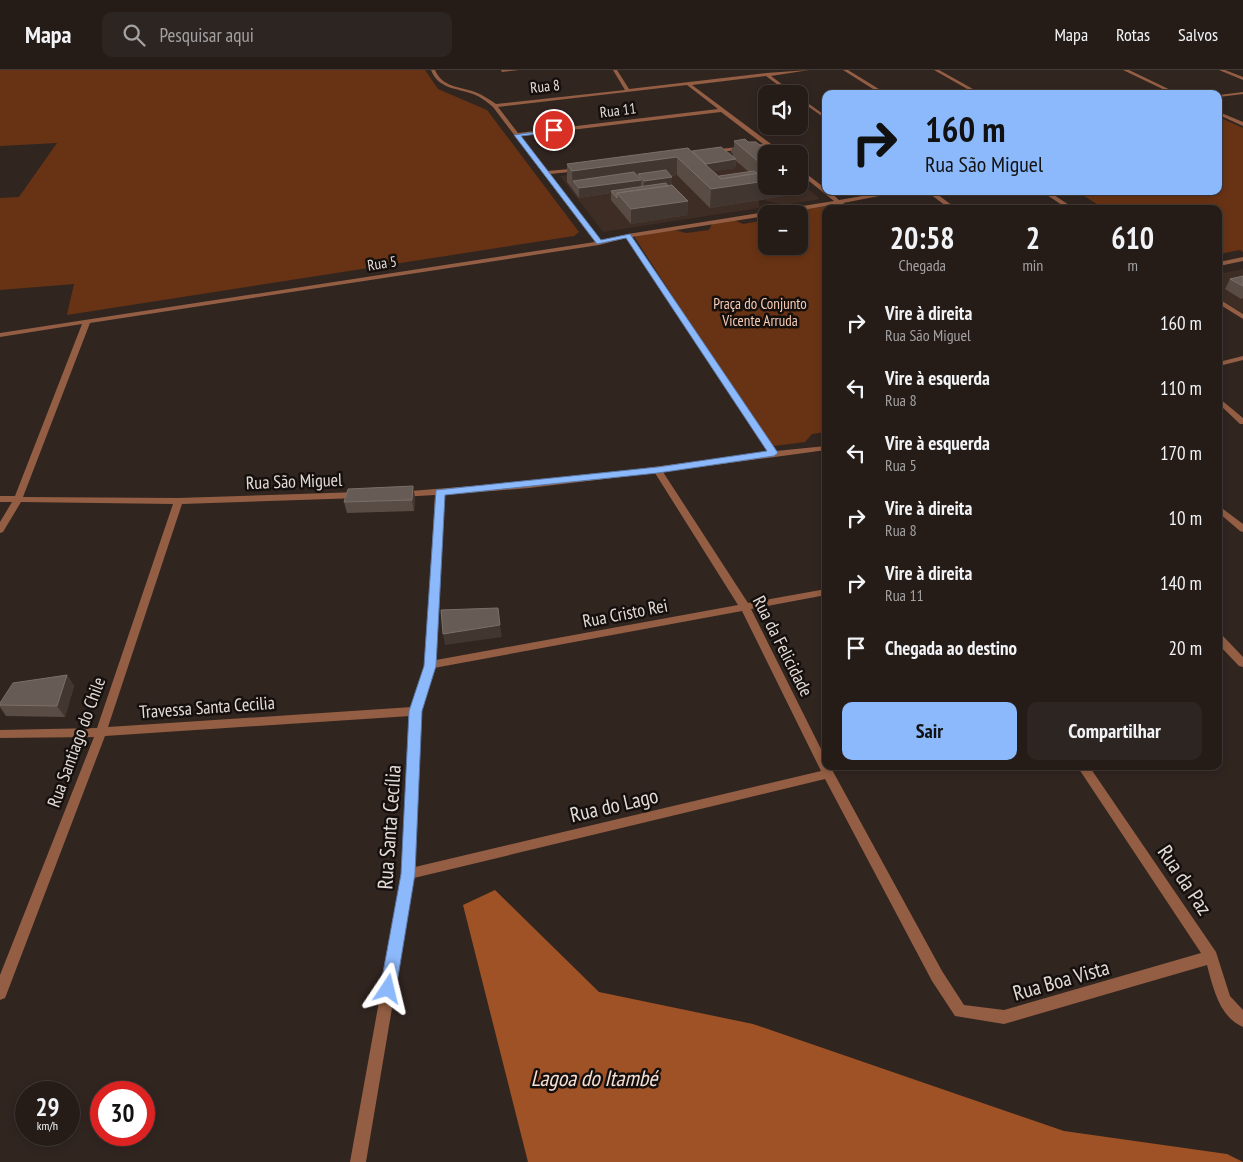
<!DOCTYPE html>
<html lang="pt">
<meta charset="utf-8">
<style>
body{margin:0;font-family:"PT Sans Narrow",sans-serif;background:#2d2521;color:#f1f3f6;height:100vh;display:flex;flex-direction:column;font-size:19px;white-space:nowrap}
*{box-sizing:border-box;margin:0}
p{font-size:16px;color:#a3a1a2}
.icon{flex:none;width:28px;height:28px;fill:none;stroke:currentColor;stroke-width:2;stroke-linecap:round;stroke-linejoin:round}
.map{position:relative;flex:1;overflow:hidden}
.drawer{position:absolute;left:822px;top:135px;width:400px;height:565px;display:flex;flex-direction:column;background:#251c18;border-radius:10px;box-shadow:0 2px 8px #0003,0 0 0 1px #423a37}
.drawer>*{flex:none}
.guide{position:absolute;left:822px;top:20px;width:400px;height:105px;border-radius:10px;box-shadow:0 2px 8px #0003,0 0 0 1px #423a37;background:#8cb9fc;color:#111;overflow:hidden}
.buttons{position:absolute;left:758px;top:15px;display:grid;gap:10px}
.buttons a{display:grid;place-items:center;width:50px;height:50px;border-radius:10px;background:#251c18;box-shadow:0 2px 8px #0003,0 0 0 1px #423a37;font-size:25px}
.speed{position:absolute;left:15px;top:1011px;display:flex;gap:10px;font-size:25px;font-weight:700;text-align:center}
.speed>*{display:grid;place-content:center;width:65px;height:65px;border-radius:50%;background:#251c18;box-shadow:0 2px 8px #0003,0 0 0 1px #423a37;line-height:1}
.speed small{font-size:12px;font-weight:400}
.speed .limit{border:8px solid #d22;background:#fff;color:#111}
.pin{position:absolute;display:grid;place-items:center;width:42px;height:42px;color:#fff;margin:-21px;border:2px solid #fff;border-radius:50%;box-shadow:0 1px 5px #0007}
.me{position:absolute;width:55px;margin:-28px;rotate:10deg;stroke-linejoin:round;filter:drop-shadow(0 0 4px #0008)}
.turn{display:flex;align-items:center;gap:18px;height:105px;padding:0 20px;font-size:22px}
.turn .icon{width:65px;height:65px;stroke-width:2.5}
.turn b{display:block;font-size:35px;line-height:42px}
.eta{display:flex;justify-content:space-evenly;align-items:center;height:85px;text-align:center}
.eta b{font-size:30px;font-weight:800;line-height:35px}
.cta{display:flex;gap:10px;margin-top:auto;padding:10px 20px}
.cta a{flex:1;height:58px;border-radius:10px;background:#8cb9fc;color:#111;font-size:20px;font-weight:800;line-height:58px;text-align:center}
.cta a+a{background:#2d2521;color:#f1f3f6}
ul{padding:0;list-style:none}
li{display:flex;align-items:center;gap:15px;height:65px;padding:0 20px}
li div{flex:1}
li b{display:block;font-size:19px}
li em{font-style:normal}
header{display:flex;align-items:center;gap:30px;box-sizing:border-box;height:70px;padding:0 25px;background:#251c18;border-bottom:1px solid #423a37}
header strong{font-size:24px}
nav{display:flex;gap:28px;margin-inline-start:auto;font-size:18px}
.search{width:350px;height:45px;background:#2d2521;display:flex;align-items:center;gap:12px;box-sizing:border-box;padding:0 18px;border-radius:10px;color:#a3a1a2;font-size:19px}
.map>svg:first-child{display:block}
</style>
<header>
<strong>Mapa</strong>
<div class="search"><svg class="icon" aria-label="search" viewBox="0 0 24 24"><circle cx="10" cy="10" r="6"/><path d="M15 15l6 6"/></svg>Pesquisar aqui</div>
<nav><a>Mapa</a><a>Rotas</a><a>Salvos</a></nav>
</header>
<div class="map">
<svg width="1243" height="1092" viewBox="0 0 1243 1092">
<rect width="100%" height="100%" fill="#312520"/>
<!-- built -->
<path fill="#3e2d24" d="M 759,78 L 766,116 L 799,116 L 799,111 L 820,129 L 784,135 L 763,130 L 759,131 L 759,138 L 603,162 L 560,106 Z
M 1243,199 L 1243,243 L 1219,229 L 1219,204 Z"/>
<!-- green -->
<path fill="#683314" d="M 0,0 L 425,0 L 438,19 L 487,40 L 579,162 L 574,166 L 67,245 L 74,214 L 0,220 L 0,128 L 19,127 L 57,73 L 0,76 Z
M 1219,47 L 1243,58 L 1243,182 L 1240,180 L 1219,184 L 1219,139 L 1105,139 L 1076,121 L 1219,121 Z
M 828,136 L 834,139 L 826,139 L 826,362 L 812,364 L 805,372 L 774,376 L 768,373 L 635,168 L 636,165 L 675,160 L 686,163 L 709,160 L 712,154 L 734,150 L 743,154 L 766,150 L 766,176 L 799,176 L 799,144 L 779,143 Z"/>
<!-- water -->
<path fill="#9f5226" d="M 495,820 L 599,922 L 753,954 L 1064,1061 L 1227,1084 L 1243,1092 L 528,1092 L 463,835 Z"/>
<g fill="none" stroke-linecap="round" stroke-linejoin="round">
<!-- street -->
<path fill="#935e43" fill-rule="evenodd" d="M 431,0 L 435,0 C 442,17 460,17 475,22 C 483,25 490,30 496,34 L 625,20 L 613,0 L 617,0 L 629,19 L 766,3 L 809,0 L 771,6 L 795,24 L 790,24 L 766,6 L 692,15 L 771,74 L 781,84 L 775,84 L 766,77 L 710,83 L 709,82 L 712,80 L 763,74 L 721,42 L 521,66 L 547,101 L 581,98 L 582,99 L 579,101 L 550,104 L 601,171 L 628,164 L 834,131 L 799,103 L 799,98 L 826,119 L 826,121 L 829,121 L 839,130 L 891,121 L 905,121 L 843,133 L 850,139 L 843,139 L 837,134 L 780,144 L 766,144 L 766,146 L 632,167 L 776,381 L 826,376 L 826,380 L 663,402 L 748,533 L 826,519 L 826,525 L 751,539 L 826,689 L 826,696 L 830,696 L 942,901 L 964,935 L 1004,940 L 1201,883 L 1077,696 L 1089,696 L 1216,882 L 1230,926 L 1243,940 L 1243,957 C 1219,947 1213,917 1207,895 L 1004,954 L 955,946 L 932,911 L 825,709 L 414,808 L 366,1092 L 350,1092 L 402,804 L 410,646 L 105,666 L 7,923 L 5,928 L 0,930 L 0,905 L 94,667 L 0,668 L 0,660 L 97,658 L 173,434 L 21,432 L 3,462 L 0,463 L 0,452 L 12,432 L 0,432 L 0,426 L 15,426 L 82,254 L 0,267 L 0,263 L 595,172 L 493,37 C 487,32 481,27 473,24 C 457,18 438,19 431,0 ZM 687,15 L 718,39 L 518,63 L 498,37 ZM 626,168 L 768,382 L 561,409 L 398,422 L 397,424 L 398,426 L 401,427 L 435,425 L 425,595 L 412,637 L 108,657 L 182,434 L 359,428 L 363,425 L 359,422 L 178,428 L 23,427 L 90,253 L 599,175 ZM 655,403 L 738,535 L 436,590 L 444,425 L 529,418 ZM 742,541 L 821,701 L 415,797 L 421,641 L 434,598 Z
M 501,0 L 519,0 L 502,2 Z
M 843,0 L 848,0 L 887,24 L 881,24 Z
M 934,0 L 939,0 L 982,24 L 976,24 Z
M 1123,0 L 1129,0 L 1179,24 L 1173,24 Z
M 1219,0 L 1225,0 L 1243,7 L 1243,10 Z
M 1243,22 L 1243,24 L 1219,27 L 1219,25 Z
M 799,27 L 826,46 L 826,49 L 799,30 Z
M 1219,42 L 1243,52 L 1243,56 L 1219,45 Z
M 926,121 L 933,121 L 957,139 L 950,139 Z
M 1041,121 L 1048,121 L 1075,139 L 1068,139 Z
M 1243,187 L 1243,191 L 1219,196 L 1219,192 Z
M 1219,229 L 1243,244 L 1243,249 L 1219,234 Z
M 1243,286 L 1243,290 L 1219,296 L 1219,292 Z
M 1219,328 L 1243,348 L 1243,354 L 1240,354 L 1219,334 Z
M 1219,436 L 1243,454 L 1243,462 L 1240,461 L 1219,443 Z
M 1219,565 L 1223,566 L 1243,587 L 1243,597 L 1239,596 L 1219,575 Z"/>
</g>
<!-- wall -->
<path fill="#584c45" fill-rule="evenodd" d="M 734,71 L 748,72 L 766,84 L 766,116 L 796,124 L 710,138 L 677,105 L 670,106 L 672,107 L 672,115 L 688,131 L 687,145 L 631,154 L 611,130 L 611,123 L 579,128 L 567,112 L 567,94 L 692,81 L 733,87 L 733,84 L 731,82 L 732,78 L 734,78 ZM 736,91 L 749,102 L 719,106 L 714,101 L 735,98 Z
M 1243,206 L 1243,228 L 1241,229 L 1225,219 L 1230,209 Z
M 415,427 L 414,441 L 347,443 L 344,432 Z
M 67,605 L 74,616 L 65,647 L 6,646 L 0,637 L 0,633 Z"/>
<!-- shaded-wall -->
<path fill="#423630" d="M 677,87 L 677,105 L 643,109 L 638,104 L 638,110 L 641,110 L 641,119 L 611,121 L 611,123 L 579,128 L 579,118 L 573,111 L 573,119 L 572,101 Z
M 736,89 L 735,98 L 705,103 L 706,94 Z
M 672,107 L 672,116 L 644,120 L 644,111 Z
M 766,111 L 766,116 L 797,116 L 796,124 L 710,138 L 711,119 Z
M 688,131 L 687,145 L 631,154 L 631,139 Z
M 413,416 L 415,427 L 414,441 L 412,430 Z
M 500,555 L 502,567 L 445,575 L 443,564 Z
M 67,605 L 74,616 L 65,647 L 57,636 Z"/>
<!-- building -->
<path fill="#665b55" stroke="#7a6f69" d="M 745,69 L 748,72 L 756,72 L 771,84 L 766,84 L 766,98 L 734,71 Z
M 721,77 L 736,89 L 706,94 L 692,81 Z
M 688,78 L 721,109 L 766,102 L 766,111 L 711,119 L 677,87 L 572,101 L 567,94 Z
M 666,100 L 672,107 L 644,111 L 638,104 Z
M 754,101 L 757,103 L 721,109 L 719,106 Z
M 634,102 L 641,110 L 579,118 L 573,111 Z
M 666,113 L 668,116 L 617,123 L 617,128 L 611,121 Z
M 672,115 L 688,131 L 631,139 L 617,123 Z
M 1243,206 L 1243,216 L 1230,209 Z
M 413,416 L 412,430 L 344,432 L 348,419 Z
M 498,538 L 500,555 L 443,564 L 441,540 Z
M 67,605 L 57,636 L 0,635 L 0,633 L 13,613 Z"/>
<!-- route -->
<path fill="#8cb9fc" stroke="#5b78a4" d="M 556,59 L 554,62 L 521,66 L 601,170 L 630,164 L 778,383 L 774,386 L 658,403 L 445,425 L 436,596 L 422,641 L 415,804 L 396,919 L 394,925 L 388,927 L 383,925 L 380,919 L 401,804 L 409,641 L 424,596 L 436,420 L 658,397 L 767,381 L 626,168 L 597,174 L 514,65 Z"/>
<g text-anchor="middle" dominant-baseline="central" stroke-width="5" stroke-linejoin="round" paint-order="stroke">
<!-- far-street labels -->
<g font-size="15" fill="#e3dbd7" stroke="#15100d">
<text transform="translate(545 16) rotate(-6)">Rua 8</text>
<text transform="translate(618 40) rotate(-7)">Rua 11</text>
<text transform="translate(382 193) rotate(-9)">Rua 5</text>
</g>
<!-- far-park labels -->
<g font-size="15" fill="#f7cbb5" stroke="#15100d">
<text x="760" y="233">Praça do Conjunto<tspan x="760" dy="17">Vicente Arruda</tspan></text>
</g>
<!-- street labels -->
<g font-size="18" fill="#e3dbd7" stroke="#15100d">
<text transform="translate(294 411) rotate(-2)">Rua São Miguel</text>
<text transform="translate(625 543) rotate(-11)">Rua Cristo Rei</text>
<text transform="translate(783 576) rotate(63)">Rua da Felicidade</text>
<text transform="translate(207 637) rotate(-4)">Travessa Santa Cecilia</text>
<text transform="translate(76 672) rotate(-70)">Rua Santiago do Chile</text>
</g>
<!-- near-street labels -->
<g font-size="21" fill="#e3dbd7" stroke="#15100d">
<text transform="translate(614 735) rotate(-13)">Rua do Lago</text>
<text transform="translate(389 757) rotate(-86)">Rua Santa Cecília</text>
<text transform="translate(1185 810) rotate(56)">Rua da Paz</text>
<text transform="translate(1061 910) rotate(-16)">Rua Boa Vista</text>
</g>
<!-- near-water labels -->
<g font-size="22" font-style="italic" fill="#f6dfd4" stroke="#15100d">
<text x="594" y="1008">Lagoa do Itambé</text>
</g>
</g>
</svg>
<div class="buttons">
<a><svg class="icon" aria-label="sound" viewBox="0 0 24 24"><path d="M4 9h4l5-4v14l-5-4H4zM17 9q2 3 0 6"/></svg></a>
<a>+</a>
<a>−</a>
</div>
<div class="speed"><div>29<small>km/h</small></div><div class="limit">30</div></div>
<div class="pin" style="left:554px;top:60px;background:#d93025"><svg class="icon" aria-label="arrive" viewBox="0 0 24 24"><path d="M6 21V4h12l-3 4 3 4H6"/></svg></div>
<svg class="me" style="left:388px;top:919px" viewBox="-20 -20 40 40"><path d="M0-17L14 15 0 8-14 15z" fill="#8cb9fc" stroke="#fff" stroke-width="4"/></svg>
<div class="guide">
<div class="turn"><svg class="icon" aria-label="right" viewBox="0 0 24 24"><path d="M7 20v-9h11M14 6l5 5-5 5"/></svg><div><b>160 m</b>Rua São Miguel</div></div>
</div>
<section class="drawer">
<div class="eta">
<div><b>20:58</b><p>Chegada</p></div>
<div><b>2</b><p>min</p></div>
<div><b>610</b><p>m</p></div>
</div>
<ul>
<li><svg class="icon" aria-label="right" viewBox="0 0 24 24"><path d="M7 20v-9h11M14 6l5 5-5 5"/></svg><div><b>Vire à direita</b><p>Rua São Miguel</p></div><em>160 m</em></li>
<li><svg class="icon" aria-label="left" viewBox="0 0 24 24"><path d="M17 20v-9H6M10 6l-5 5 5 5"/></svg><div><b>Vire à esquerda</b><p>Rua 8</p></div><em>110 m</em></li>
<li><svg class="icon" aria-label="left" viewBox="0 0 24 24"><path d="M17 20v-9H6M10 6l-5 5 5 5"/></svg><div><b>Vire à esquerda</b><p>Rua 5</p></div><em>170 m</em></li>
<li><svg class="icon" aria-label="right" viewBox="0 0 24 24"><path d="M7 20v-9h11M14 6l5 5-5 5"/></svg><div><b>Vire à direita</b><p>Rua 8</p></div><em>10 m</em></li>
<li><svg class="icon" aria-label="right" viewBox="0 0 24 24"><path d="M7 20v-9h11M14 6l5 5-5 5"/></svg><div><b>Vire à direita</b><p>Rua 11</p></div><em>140 m</em></li>
<li><svg class="icon" aria-label="arrive" viewBox="0 0 24 24"><path d="M6 21V4h12l-3 4 3 4H6"/></svg><div><b>Chegada ao destino</b></div><em>20 m</em></li>
</ul>
<div class="cta"><a>Sair</a><a>Compartilhar</a></div>
</section>
</div>
